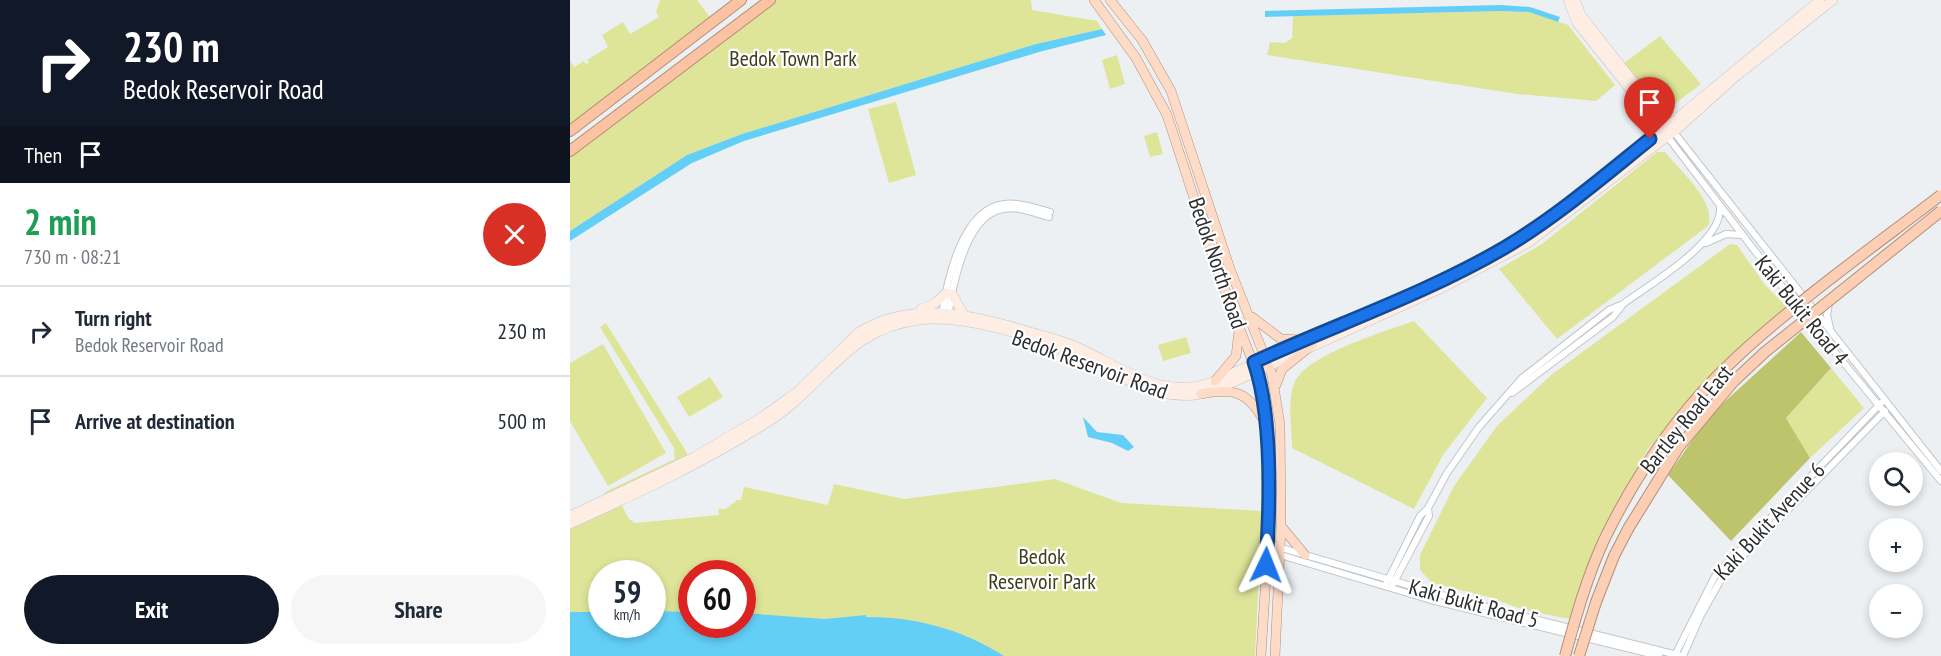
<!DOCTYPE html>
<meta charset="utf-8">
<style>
body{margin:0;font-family:"PT Sans Narrow",sans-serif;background:#f6f6f7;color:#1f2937;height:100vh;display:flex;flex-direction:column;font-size:22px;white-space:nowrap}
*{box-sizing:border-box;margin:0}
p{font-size:20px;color:#747a83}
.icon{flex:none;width:33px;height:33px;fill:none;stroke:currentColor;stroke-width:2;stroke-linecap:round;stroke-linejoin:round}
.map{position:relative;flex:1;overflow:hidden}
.side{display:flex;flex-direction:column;background:#fff;width:570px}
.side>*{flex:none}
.banner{background:#111827;color:#fff;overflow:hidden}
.fabs{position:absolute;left:1299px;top:452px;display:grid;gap:12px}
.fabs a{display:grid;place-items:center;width:54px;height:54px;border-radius:50%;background:#fff;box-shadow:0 3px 9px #0003;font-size:30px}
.speed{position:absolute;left:18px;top:560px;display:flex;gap:12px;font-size:30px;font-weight:700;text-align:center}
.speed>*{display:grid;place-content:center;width:78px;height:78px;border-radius:50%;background:#fff;box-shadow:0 3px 9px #0003;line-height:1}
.speed small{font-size:15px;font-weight:400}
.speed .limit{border:9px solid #d22;background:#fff;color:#111}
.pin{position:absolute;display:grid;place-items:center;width:51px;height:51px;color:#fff;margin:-62px -26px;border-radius:50% 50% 50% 0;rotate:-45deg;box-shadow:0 0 6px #0007}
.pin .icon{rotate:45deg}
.me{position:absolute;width:66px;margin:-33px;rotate:2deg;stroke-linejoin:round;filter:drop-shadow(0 0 4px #0008)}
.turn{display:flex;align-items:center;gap:21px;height:126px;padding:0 24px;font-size:27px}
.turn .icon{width:78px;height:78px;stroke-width:2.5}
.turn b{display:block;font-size:42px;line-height:51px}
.then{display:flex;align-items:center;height:57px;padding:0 24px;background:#0003;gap:12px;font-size:22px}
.round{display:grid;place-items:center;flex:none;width:63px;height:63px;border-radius:32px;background:#f6f6f7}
.summary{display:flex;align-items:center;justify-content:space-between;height:102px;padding:0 24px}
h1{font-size:36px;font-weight:600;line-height:45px;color:#1e9e55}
.cta{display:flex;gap:12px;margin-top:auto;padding:12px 24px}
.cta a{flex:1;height:69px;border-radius:36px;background:#111827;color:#fff;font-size:24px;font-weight:600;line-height:69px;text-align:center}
.cta a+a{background:#f6f6f7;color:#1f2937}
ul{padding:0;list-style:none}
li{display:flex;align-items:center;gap:18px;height:90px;padding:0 24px;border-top:2px solid #e0e1e3}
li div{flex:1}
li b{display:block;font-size:22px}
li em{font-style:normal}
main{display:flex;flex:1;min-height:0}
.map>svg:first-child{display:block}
</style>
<main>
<section class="side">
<div class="banner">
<div class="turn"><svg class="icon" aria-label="right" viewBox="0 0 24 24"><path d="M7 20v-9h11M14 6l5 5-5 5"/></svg><div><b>230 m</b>Bedok Reservoir Road</div></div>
<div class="then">Then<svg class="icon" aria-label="arrive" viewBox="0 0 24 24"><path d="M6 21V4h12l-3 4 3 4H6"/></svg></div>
</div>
<div class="summary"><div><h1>2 min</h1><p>730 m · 08:21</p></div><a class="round" style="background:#d93025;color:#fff"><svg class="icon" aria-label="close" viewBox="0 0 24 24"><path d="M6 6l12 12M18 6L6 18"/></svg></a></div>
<ul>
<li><svg class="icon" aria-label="right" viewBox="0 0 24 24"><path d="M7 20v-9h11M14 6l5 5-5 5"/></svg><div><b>Turn right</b><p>Bedok Reservoir Road</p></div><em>230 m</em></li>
<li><svg class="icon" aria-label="arrive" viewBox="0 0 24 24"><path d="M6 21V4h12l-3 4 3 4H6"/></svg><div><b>Arrive at destination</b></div><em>500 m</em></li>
</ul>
<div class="cta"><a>Exit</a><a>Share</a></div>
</section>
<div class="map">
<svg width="1371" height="656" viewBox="0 0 1371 656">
<rect width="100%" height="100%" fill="#edf0f3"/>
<!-- green -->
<path fill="#dee599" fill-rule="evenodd" d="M 90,0 L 127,0 L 142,20 L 0,128 L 0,61 L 4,67 L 14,61 L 16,64 L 19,63 L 17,60 L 38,47 L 32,35 L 53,22 L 60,34 L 89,17 L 86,12 Z
M 205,0 L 461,0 L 462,10 L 527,21 L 532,29 L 466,44 L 172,134 L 117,155 L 0,231 L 0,157 Z
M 930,11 L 959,12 L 998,25 L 1045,85 L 1026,101 L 947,94 L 697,55 L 700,42 L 715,43 L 722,38 L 723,16 Z
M 1090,36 L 1131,84 L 1099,108 L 1087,105 L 1053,64 Z
M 547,55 L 555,84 L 540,89 L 532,60 Z
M 326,102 L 346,175 L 319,183 L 298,109 Z
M 587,132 L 593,154 L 580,157 L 574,136 Z
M 1087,152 L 1095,152 C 1111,172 1147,202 1138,226 L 987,339 L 929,269 L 972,244 Z
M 1160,244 L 1167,245 L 1195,285 L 1218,308 L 1133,383 L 1078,449 L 1029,536 L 999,619 L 951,609 L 919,597 L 862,583 L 850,570 L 850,555 L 884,486 L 927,426 L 981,375 Z
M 844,321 L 917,398 L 873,455 L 844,509 L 722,448 C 722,429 717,402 724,384 C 734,355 816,331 844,321 Z
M 36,323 L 117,453 L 116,457 L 37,497 L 35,492 L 105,459 L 104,448 L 30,327 Z
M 616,337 L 621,353 L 593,361 L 588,345 Z
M 33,344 L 96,453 L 38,486 L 0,421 L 0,363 Z
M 1261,368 L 1294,408 L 1240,458 L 1216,418 Z
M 140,377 L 153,397 L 119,417 L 107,397 Z
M 485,479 L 551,503 L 692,511 L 685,656 L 0,656 L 0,528 L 51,504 L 59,519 L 65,523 L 149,515 L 148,509 L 156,509 L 167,500 L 171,500 L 174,487 L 258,505 L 264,484 L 334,499 ZM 32,573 L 82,573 L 82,624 L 32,624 ZM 122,573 L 172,573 L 172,624 L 122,624 Z"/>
<!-- forest -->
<path fill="#bec46b" d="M 1231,332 L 1261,368 L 1216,418 L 1240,458 L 1161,541 L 1098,475 L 1140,415 Z"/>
<!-- water -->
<path fill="#63cff7" d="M 930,5 L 960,7 L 990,17 L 988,22 L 959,12 L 930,11 L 695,17 L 695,11 Z
M 532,29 L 536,35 L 469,52 L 174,141 L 122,163 L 0,241 L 0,231 L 117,155 L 172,134 L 466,44 Z
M 513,417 L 527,432 L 553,435 L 564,447 L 558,451 L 542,443 L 518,437 Z
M 83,611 L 121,612 L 122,624 L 172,624 L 173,613 L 255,619 L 296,615 L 296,617 C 347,617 391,629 434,656 L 0,656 L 0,612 L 31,612 L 32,624 L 82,624 Z"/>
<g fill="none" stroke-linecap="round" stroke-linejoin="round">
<!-- minor casing -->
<g stroke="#c3c6c9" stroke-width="8">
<path id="minor" d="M 1103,131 L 1371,471
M 1097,136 L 1227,306 L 1371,481
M 1136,243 L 1156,234 L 1172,235
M 1259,303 L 1257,315 L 1260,328
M 372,315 C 377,280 392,209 434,204 C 449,202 466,208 480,212
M 378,316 C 383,284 396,215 433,209 C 448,206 464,213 479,217
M 942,393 L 1043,317 L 1051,307
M 698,544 L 889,600 L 1111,656
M 697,551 L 861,600 L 1089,656
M 823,584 L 859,516 L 858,508
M 815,586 L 850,516 L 858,508 L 877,473 L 909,427 L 952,378 L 1039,310 L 1053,304 C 1080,284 1153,242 1150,207
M 1105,655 L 1145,576 L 1311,403
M 1113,656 L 1131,615 L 1153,576 L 1315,411"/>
</g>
<!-- secondary casing -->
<g stroke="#c3c6c9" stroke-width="10">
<path id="secondary" d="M 998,0 L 1007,23 L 1096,134
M 1005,0 L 1011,15 L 1101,130
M 1073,142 L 1080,129 L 1079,113
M 382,294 L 394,315
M 351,309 L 365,303 L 376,293
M 0,516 L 124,457 L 192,417 L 228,391 L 289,332 C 342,300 401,314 457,331 C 474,336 492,340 509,348 C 553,368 595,402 645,381 L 866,282 L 953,237 L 1106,119 L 1250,0
M 0,524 C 68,493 135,462 198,422 C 255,386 277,328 349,320 C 394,314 461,336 503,354 C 550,373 594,411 648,389 L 870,289 L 958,243 L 1111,126 L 1164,78 L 1263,0"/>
</g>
<!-- primary casing -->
<g stroke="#b38e79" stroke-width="10">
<path id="primary" d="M 524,0 L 566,58 L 597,115 L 648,272 L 690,381 L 697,426 L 698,544 L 691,656
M 540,0 L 572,40 L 601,91 L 660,269 L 702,375 L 710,425 L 711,526 L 705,656
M 682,317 L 711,339 L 733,340
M 645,381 L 666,356 L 669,331
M 706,385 L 712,369 L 742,345
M 631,394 C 663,388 678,391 694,421
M 711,526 L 735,555"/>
</g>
<!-- trunk casing -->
<g stroke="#b38e79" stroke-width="12">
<path id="trunk" d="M 1044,556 L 1058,529"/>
</g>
<!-- motorway casing -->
<g stroke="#b38e79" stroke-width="12">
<path id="motorway" d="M 0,131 L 171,0
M 0,151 L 200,0"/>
</g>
<!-- minor -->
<use href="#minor" stroke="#fff" stroke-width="6"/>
<!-- secondary -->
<use href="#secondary" stroke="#feede3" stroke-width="9"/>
<!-- primary -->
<use href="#primary" stroke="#fddbc7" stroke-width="9"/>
<!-- trunk -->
<use href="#trunk" stroke="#fccfb4" stroke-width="10"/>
<!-- motorway -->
<use href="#motorway" stroke="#fcc3a2" stroke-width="10"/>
<!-- trunk-bridge casing -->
<g stroke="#b38e79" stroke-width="12" stroke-linecap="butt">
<path id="trunk-bridge" d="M 1058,529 L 1108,448 L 1164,381 L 1195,352 L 1371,211
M 995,656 C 1006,616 1017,577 1034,540 C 1067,472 1112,407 1168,356 C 1231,298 1303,247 1371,195
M 1009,656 L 1026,602 L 1044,556"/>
</g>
<!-- trunk-bridge -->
<use href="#trunk-bridge" stroke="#fccfb4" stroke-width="10"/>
</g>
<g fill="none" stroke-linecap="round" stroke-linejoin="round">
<!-- route casing -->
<g stroke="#114b97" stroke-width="15">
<path id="route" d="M 696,565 C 700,506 703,417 684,362 C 767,324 855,294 934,248 C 985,218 1034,176 1080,139"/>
</g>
<!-- route -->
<use href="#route" stroke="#1a73e8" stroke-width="10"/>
</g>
<g text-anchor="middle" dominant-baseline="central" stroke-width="4.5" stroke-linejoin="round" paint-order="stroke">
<!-- park labels -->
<g font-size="22" fill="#3c3f19" stroke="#fff">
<text x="223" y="58">Bedok Town Park</text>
<text x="472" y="556">Bedok<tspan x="472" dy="25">Reservoir Park</tspan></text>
</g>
<!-- street labels -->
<g font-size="22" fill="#2c2d2e" stroke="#fff">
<text transform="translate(648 263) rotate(71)">Bedok North Road</text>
<text transform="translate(1232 310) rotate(51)">Kaki Bukit Road 4</text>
<text transform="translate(520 364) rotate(20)">Bedok Reservoir Road</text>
<text transform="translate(1116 419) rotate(-51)">Bartley Road East</text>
<text transform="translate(1199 521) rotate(-47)">Kaki Bukit Avenue 6</text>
<text transform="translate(904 603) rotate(15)">Kaki Bukit Road 5</text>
</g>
</g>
</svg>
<div class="fabs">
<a><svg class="icon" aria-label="search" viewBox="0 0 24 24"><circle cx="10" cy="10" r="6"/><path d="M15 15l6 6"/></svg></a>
<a>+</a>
<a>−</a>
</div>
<div class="speed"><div>59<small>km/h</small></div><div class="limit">60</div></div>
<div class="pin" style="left:1080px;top:139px;background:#d93025"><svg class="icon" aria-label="arrive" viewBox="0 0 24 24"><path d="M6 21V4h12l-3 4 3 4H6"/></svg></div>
<svg class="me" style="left:696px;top:565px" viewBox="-20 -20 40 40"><path d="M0-17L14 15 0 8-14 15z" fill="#1a73e8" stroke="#fff" stroke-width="4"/></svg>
</div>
</main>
